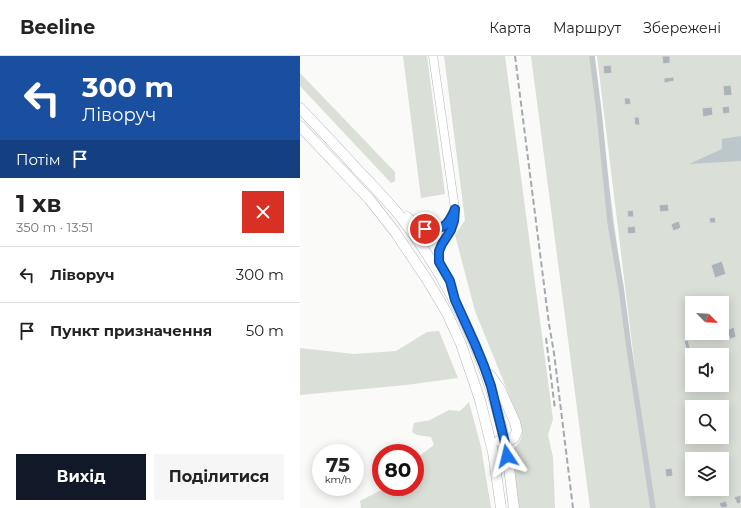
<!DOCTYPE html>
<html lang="uk">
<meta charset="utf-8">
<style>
body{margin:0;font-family:Montserrat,sans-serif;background:#f6f6f6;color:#222;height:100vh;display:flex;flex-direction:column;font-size:15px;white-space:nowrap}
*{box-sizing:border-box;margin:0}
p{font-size:13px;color:#767676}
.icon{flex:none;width:22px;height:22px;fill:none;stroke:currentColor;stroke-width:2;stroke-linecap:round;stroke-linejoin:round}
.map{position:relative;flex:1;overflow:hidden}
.side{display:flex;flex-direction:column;background:#fff;width:300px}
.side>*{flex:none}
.guide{background:#1a4fa0;color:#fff;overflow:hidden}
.needle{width:26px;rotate:114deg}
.controls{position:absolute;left:385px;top:240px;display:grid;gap:8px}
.controls a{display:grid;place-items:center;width:44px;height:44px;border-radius:0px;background:#fff;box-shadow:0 2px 10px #0003;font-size:20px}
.speed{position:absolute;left:12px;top:388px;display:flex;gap:8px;font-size:20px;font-weight:700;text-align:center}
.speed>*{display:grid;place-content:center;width:52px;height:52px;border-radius:50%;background:#fff;box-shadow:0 2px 10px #0003;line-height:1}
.speed small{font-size:10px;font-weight:400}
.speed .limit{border:6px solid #d22;background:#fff;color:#111}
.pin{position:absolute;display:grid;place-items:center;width:34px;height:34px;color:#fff;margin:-17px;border:2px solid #fff;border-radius:50%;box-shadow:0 1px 4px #0007}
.me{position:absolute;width:44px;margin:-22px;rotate:350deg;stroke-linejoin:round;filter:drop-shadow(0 0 3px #0008)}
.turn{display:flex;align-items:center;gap:14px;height:84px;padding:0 16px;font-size:18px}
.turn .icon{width:52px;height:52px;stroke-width:2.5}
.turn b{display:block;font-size:28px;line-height:34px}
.then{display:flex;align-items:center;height:38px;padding:0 16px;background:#0003;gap:8px;font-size:15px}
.round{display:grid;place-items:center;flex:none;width:42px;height:42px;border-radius:0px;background:#f6f6f6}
.overview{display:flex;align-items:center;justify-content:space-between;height:68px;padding:0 16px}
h1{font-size:24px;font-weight:700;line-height:30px}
.primary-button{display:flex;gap:8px;margin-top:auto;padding:8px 16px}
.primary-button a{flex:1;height:46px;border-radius:0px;background:#111827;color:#fff;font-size:16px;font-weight:700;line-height:46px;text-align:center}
.primary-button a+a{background:#f6f6f6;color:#222}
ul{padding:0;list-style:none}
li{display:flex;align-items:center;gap:12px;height:56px;padding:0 16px;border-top:1px solid #e0e0e0}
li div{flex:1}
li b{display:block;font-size:15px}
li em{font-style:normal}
header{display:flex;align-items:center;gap:24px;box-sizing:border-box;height:56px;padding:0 20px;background:#fff;border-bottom:1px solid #e0e0e0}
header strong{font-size:19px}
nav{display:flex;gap:22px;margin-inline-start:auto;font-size:14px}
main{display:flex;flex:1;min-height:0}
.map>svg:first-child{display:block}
</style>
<header>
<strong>Beeline</strong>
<nav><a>Карта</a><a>Маршрут</a><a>Збережені</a></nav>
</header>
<main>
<section class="side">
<div class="guide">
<div class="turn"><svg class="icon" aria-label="left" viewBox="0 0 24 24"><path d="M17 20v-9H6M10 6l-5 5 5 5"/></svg><div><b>300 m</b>Ліворуч</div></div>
<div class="then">Потім<svg class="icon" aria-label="arrive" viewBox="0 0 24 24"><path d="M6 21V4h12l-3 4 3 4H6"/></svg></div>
</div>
<div class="overview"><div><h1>1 хв</h1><p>350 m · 13:51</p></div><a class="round" style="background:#d93025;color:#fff"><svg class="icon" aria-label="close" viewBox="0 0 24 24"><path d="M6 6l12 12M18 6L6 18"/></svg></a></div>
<ul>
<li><svg class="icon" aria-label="left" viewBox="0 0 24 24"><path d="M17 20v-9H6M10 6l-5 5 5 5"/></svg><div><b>Ліворуч</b></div><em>300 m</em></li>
<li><svg class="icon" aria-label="arrive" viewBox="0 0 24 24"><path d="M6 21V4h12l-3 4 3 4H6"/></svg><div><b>Пункт призначення</b></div><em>50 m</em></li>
</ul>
<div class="primary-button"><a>Вихід</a><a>Поділитися</a></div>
</section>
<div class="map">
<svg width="441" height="452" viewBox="0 0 441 452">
<rect width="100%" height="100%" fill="#fafaf8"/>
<!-- green -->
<path fill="#dadfd7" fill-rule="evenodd" d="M 103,0 L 127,0 L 145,138 L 121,142 Z
M 144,0 L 205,0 L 253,363 L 248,379 L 253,401 L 255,452 L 219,452 L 211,396 C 222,383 224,382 220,366 L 175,255 L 155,179 L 165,164 Z
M 231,0 L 292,0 L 352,452 L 290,452 Z
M 297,0 L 441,0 L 441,452 L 352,452 ZM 392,247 L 422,247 L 422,277 L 392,277 ZM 392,299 L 422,299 L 422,329 L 392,329 ZM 392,351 L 422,351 L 422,381 L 392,381 ZM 392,403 L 422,403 L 422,433 L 392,433 Z
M 0,17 L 95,116 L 95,125 L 91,127 L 0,30 Z
M 139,275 L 158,322 L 106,329 L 0,339 L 0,292 L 54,298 L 96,295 L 127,276 Z
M 169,346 L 181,391 L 191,452 L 61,452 L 60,445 L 87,431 L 115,431 L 115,403 L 134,389 L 131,381 L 117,379 L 112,376 L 114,367 L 130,364 L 149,354 L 160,355 Z"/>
<!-- water -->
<path fill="#bbc7cb" d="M 441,80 L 441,105 L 389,108 L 422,93 L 422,83 Z"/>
<!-- building -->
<path fill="#aab3b9" stroke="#dcdcda" d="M 362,0 L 370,0 L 370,7 L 363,8 Z
M 311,9 L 312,17 L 304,18 L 303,10 Z
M 374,21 L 374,25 L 364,27 L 364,22 Z
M 431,29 L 432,39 L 424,40 L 423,30 Z
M 324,42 L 330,42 L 331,48 L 325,49 Z
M 429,50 L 430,57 L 423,58 L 422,51 Z
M 412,51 L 413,59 L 403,61 L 402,52 Z
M 334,61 L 339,61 L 340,69 L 335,69 Z
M 368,148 L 369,155 L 360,156 L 359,149 Z
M 333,154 L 334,161 L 328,161 L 327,155 Z
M 415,161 L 416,167 L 410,167 L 409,162 Z
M 379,165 L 381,172 L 373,175 L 371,168 Z
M 335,170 L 336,177 L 328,178 L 327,171 Z
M 422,205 L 426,218 L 415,222 L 411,209 Z
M 434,271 L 436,281 L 430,283 L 427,274 Z
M 388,284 L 392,299 L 392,306 L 391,306 L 390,305 L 388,305 L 385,295 L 387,295 L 384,285 Z
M 392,326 L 392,333 L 386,333 L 386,327 Z
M 372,412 L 373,420 L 366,421 L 365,413 Z
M 441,439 L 441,447 L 437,448 L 434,441 Z
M 426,445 L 428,451 L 421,452 L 419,447 Z"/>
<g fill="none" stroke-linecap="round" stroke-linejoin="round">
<!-- secondary casing -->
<g stroke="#b3babf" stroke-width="9">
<path id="secondary" d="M 133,0 L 155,153 L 154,165 L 151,174 L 142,188 L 139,195 L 139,206
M 107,160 C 112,164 119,171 125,173 C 137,176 149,169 153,158"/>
</g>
<!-- highway casing -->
<g stroke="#b4b9bd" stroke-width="11">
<path id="highway" d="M 0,52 C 19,72 38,92 56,112 C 72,129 89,146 103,164 C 154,231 187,304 205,386 C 209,407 211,430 214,452
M 0,70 L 70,144 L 95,176 L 126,222 L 147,257 L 161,288 L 180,344 L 193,396 L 201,452
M 190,319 L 200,333 L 215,366 L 217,375 L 214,382 L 205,387 L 199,385"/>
</g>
<!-- street -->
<path stroke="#c3c8cc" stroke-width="5.5" d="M 292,0 L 299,56 L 310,166 L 321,231 L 329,292 L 353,452"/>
<!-- secondary -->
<use href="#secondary" stroke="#fff" stroke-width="8"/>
<!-- highway -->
<use href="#highway" stroke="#fff" stroke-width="10"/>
<!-- rail -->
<path stroke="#a2aab0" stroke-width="2" stroke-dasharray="6 3" stroke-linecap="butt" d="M 215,0 L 249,268 L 254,297 L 273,452
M 246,282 L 255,353"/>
</g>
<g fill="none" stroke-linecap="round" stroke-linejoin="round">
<!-- route casing -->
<g stroke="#114b97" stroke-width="10">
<path id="route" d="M 125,173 C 143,174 148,170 155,153 L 154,165 L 151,174 L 142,188 L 139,195 L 139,206 L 150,225 L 155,244 L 175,288 L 184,310 L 191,330 L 205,387 L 207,400"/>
</g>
<!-- route -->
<use href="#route" stroke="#1a73e8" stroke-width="7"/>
</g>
</svg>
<div class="controls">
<a><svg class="needle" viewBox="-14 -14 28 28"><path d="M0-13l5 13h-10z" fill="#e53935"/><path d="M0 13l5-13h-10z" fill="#767676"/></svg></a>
<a><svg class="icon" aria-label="sound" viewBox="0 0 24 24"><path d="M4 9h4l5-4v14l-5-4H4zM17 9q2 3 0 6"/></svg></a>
<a><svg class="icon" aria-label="search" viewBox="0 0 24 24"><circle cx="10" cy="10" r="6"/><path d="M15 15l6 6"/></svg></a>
<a><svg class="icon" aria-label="layers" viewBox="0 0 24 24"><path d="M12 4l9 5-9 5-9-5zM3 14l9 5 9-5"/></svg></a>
</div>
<div class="speed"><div>75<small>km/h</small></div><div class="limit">80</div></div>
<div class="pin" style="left:125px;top:173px;background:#d93025"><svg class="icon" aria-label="arrive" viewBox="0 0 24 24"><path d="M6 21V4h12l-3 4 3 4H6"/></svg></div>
<svg class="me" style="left:207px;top:400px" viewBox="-20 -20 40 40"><path d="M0-17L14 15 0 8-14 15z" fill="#1a73e8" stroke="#fff" stroke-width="4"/></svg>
</div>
</main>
